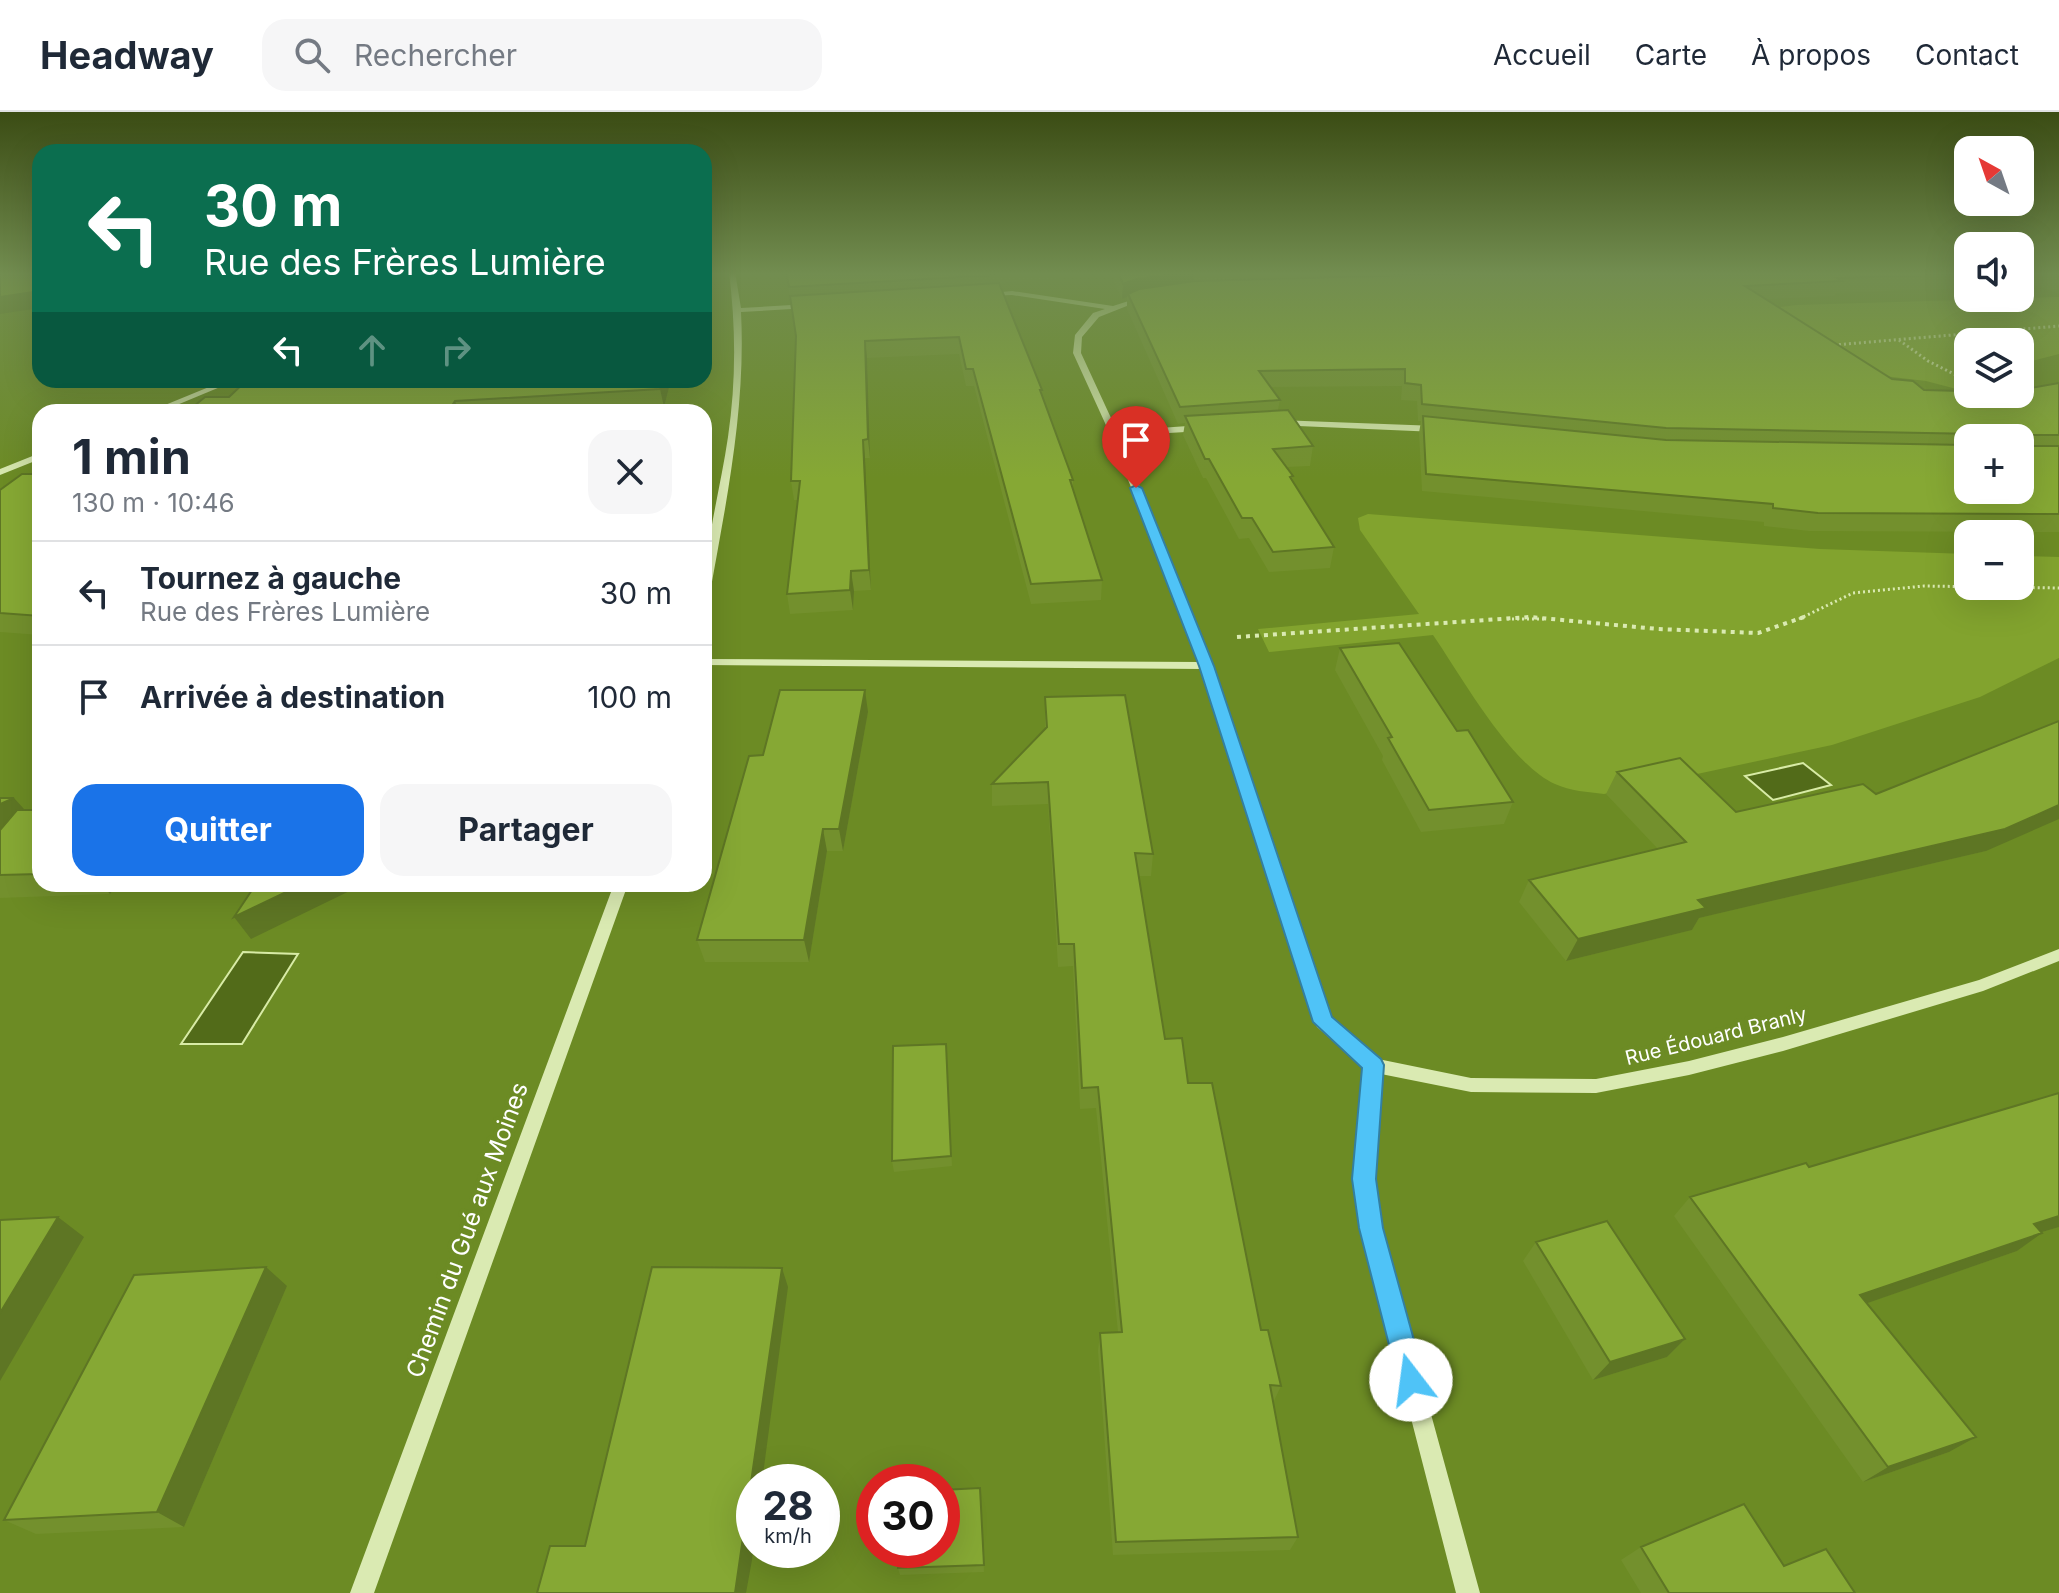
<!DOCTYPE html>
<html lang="fr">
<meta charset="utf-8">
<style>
body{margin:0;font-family:Inter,sans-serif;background:#f6f6f7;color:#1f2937;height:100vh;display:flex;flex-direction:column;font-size:30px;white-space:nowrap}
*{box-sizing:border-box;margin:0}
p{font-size:26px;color:#747a83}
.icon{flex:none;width:44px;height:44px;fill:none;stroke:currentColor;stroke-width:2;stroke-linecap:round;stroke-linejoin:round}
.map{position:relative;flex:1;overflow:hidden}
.details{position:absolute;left:32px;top:292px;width:680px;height:488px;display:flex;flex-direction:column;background:#fff;border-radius:24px;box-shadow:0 8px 32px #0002}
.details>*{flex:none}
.banner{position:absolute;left:32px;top:32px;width:680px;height:244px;border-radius:24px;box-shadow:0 8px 32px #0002;background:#0b6e4f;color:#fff;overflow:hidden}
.needle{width:52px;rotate:320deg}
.controls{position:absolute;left:1954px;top:24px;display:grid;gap:16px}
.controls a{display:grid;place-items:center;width:80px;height:80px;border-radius:16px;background:#fff;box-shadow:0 8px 32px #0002;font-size:40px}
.speed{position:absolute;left:736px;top:1352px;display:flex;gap:16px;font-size:40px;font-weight:700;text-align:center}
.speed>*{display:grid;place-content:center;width:104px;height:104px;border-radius:50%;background:#fff;box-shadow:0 8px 32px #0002;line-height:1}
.speed small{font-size:20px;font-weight:400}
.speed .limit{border:12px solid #d22;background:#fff;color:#111}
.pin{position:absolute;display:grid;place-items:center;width:68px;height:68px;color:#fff;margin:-82px -34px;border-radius:50% 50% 50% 0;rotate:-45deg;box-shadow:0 0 8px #0007}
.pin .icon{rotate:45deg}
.me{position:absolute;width:88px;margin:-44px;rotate:345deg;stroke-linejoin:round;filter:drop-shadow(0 0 6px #0008)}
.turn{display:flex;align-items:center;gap:28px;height:168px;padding:0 40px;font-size:36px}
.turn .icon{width:104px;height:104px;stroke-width:2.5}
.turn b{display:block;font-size:56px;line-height:68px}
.lanes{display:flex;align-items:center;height:76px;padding:0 40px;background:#0003;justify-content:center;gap:40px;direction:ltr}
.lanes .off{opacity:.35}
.round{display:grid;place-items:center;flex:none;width:84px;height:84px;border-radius:24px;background:#f6f6f7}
.head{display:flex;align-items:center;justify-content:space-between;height:136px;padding:0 40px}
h1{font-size:48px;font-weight:700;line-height:60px}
.action{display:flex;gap:16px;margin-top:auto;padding:16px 40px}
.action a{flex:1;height:92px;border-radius:24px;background:#1a73e8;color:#fff;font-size:32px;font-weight:700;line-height:92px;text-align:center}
.action a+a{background:#f6f6f7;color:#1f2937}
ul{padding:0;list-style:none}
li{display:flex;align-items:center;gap:24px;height:104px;padding:0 40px;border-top:2px solid #e0e1e3}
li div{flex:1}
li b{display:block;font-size:30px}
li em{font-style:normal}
header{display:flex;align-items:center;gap:48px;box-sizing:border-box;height:112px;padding:0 40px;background:#fff;border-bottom:2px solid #e0e1e3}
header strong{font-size:38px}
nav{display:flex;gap:44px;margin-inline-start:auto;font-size:28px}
.search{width:560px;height:72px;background:#f6f6f7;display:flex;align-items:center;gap:20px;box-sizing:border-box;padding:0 28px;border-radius:24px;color:#747a83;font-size:30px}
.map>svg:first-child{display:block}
</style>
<header>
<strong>Headway</strong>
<div class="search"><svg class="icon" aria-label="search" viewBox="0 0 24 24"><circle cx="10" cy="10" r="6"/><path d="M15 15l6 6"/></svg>Rechercher</div>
<nav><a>Accueil</a><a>Carte</a><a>À propos</a><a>Contact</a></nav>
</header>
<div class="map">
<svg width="2059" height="1481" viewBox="0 0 2059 1481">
<rect width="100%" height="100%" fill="#6c8b24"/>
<!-- green -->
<path fill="#82a32e" d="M 2059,185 L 2059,242 L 2020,252 L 2020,230 L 1968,230 L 1968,280 L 1926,269 L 1884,264 L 1690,205 L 1797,193 Z
M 1368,402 L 1820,437 L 1968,442 L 1968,474 L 2020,474 L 2020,444 L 2059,445 L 2059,546 L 1980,585 L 1832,633 L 1604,682 C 1588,680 1570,679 1555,672 C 1510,652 1462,565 1433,523 L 1269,540 L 1258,517 L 1419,502 L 1360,418 L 1358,406 Z"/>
<!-- water -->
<path fill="#526b19" stroke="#d8eba6" stroke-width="2" d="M 1803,651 L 1831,673 L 1773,688 L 1745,664 Z
M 243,840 L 298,842 L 242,932 L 181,932 Z"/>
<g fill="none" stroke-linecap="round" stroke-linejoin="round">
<!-- path-far1 -->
<path stroke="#daeab2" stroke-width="3" stroke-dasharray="2 3" stroke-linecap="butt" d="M 1899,228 L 1928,249 L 1968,269
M 1834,233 L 2059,214
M 1507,507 L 1547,507
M 1799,507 L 1853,481 L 1924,474 L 2059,476"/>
<!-- path -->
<path stroke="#daeab2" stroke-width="4" stroke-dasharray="4 5" stroke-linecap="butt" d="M 1237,525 L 1530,505 L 1658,517 L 1758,521 L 1804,505"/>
<!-- minor -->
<path fill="#daeab2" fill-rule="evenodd" d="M 729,160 L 735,160 L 741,196 L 808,192 L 812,194 L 808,196 L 741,200 C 746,297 726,391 709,486 L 704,489 C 704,434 720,380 728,325 C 736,270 736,216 729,160 Z
M 1012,179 L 1113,194 L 1141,185 L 1147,186 L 1099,205 L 1082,225 L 1081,241 L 1117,319 L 1202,313 L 1206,316 L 1202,319 L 1119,324 L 1213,554 L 1330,906 L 1378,947 L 1471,966 L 1596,967 L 1689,949 L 1783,925 L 1979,868 L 2059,837 L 2059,849 L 1983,879 L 1783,939 L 1689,963 L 1596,981 L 1471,980 L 1381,962 L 1373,1067 L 1380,1116 L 1480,1481 L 1456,1481 L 1362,1116 L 1355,1067 L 1364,956 L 1317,915 L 1315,910 L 1202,557 L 704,553 L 704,547 L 1200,550 L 1110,322 L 1073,241 L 1075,223 L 1093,201 L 1105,197 L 1012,183 L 985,184 L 981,182 Z
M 226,268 L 237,268 L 160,300 L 148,300 Z
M 1278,308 L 1437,314 L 1441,317 L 1437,320 L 1275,313 L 1274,311 Z
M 40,341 L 40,347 L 0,363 L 0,357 Z
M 614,772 L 628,772 L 374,1481 L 350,1481 Z"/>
</g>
<!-- wall -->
<path fill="#73902d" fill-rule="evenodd" d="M 786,160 L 1081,160 L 1081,165 L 996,171 L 1042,278 L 1042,285 L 1073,368 L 1073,378 L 1102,468 L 1101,488 L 1031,492 L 974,274 L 966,274 L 959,242 L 867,246 L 870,346 L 865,346 L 871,478 L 854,479 L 853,498 L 790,502 L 787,482 L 797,388 L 794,388 L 791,369 L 796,224 Z
M 1110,160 L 1968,160 L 1968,176 L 1836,181 L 1835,184 L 1767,187 L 1892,267 L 1924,278 L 1973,287 L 2059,271 L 2059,420 L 1809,419 L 1764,414 L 1764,410 L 1422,379 L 1419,321 L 1421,309 L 1418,309 L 1417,289 L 1401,288 L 1402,274 L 1271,275 L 1280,288 L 1278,298 L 1313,334 L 1310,354 L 1287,355 L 1293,364 L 1292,369 L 1334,435 L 1330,456 L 1269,460 L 1249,426 L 1239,427 L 1206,366 L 1203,366 L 1183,323 L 1185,311 L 1178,312 L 1127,197 L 1127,185 L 1122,187 ZM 1968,326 L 2020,326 L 1968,378 Z
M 2020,160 L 2059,160 L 2059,182 L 2039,174 L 2020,175 Z
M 247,268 L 671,268 L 664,295 L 574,300 L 171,300 L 229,285 Z
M 40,362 L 40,523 L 0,520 L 0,378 Z
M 1340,536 L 1457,619 L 1513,690 L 1504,712 L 1421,720 L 1382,648 L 1383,644 L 1335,558 Z
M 1045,585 L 1153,742 L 1151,764 L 1139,764 L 1165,927 L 1188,971 L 1261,1218 L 1281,1274 L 1273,1291 L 1298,1425 L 1290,1438 L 1113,1443 L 1098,1239 L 1100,1221 L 1118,1220 L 1096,996 L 1080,997 L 1073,854 L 1058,855 L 1048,692 L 992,694 L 992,672 L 1045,617 Z
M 868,600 L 843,739 L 827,739 L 809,850 L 705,850 L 697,828 L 763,643 Z
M 1617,660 L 1736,700 L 1876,682 L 1986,739 L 1699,806 L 1692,818 L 1566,849 L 1519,790 L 1529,768 L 1658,737 L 1606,682 Z
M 0,686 L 25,698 L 40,698 L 40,772 L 117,772 L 110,782 L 0,786 Z
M 946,932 L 952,1054 L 894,1060 L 892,1049 Z
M 2059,981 L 2059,1115 L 2042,1120 L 2017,1139 L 1867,1191 L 1949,1340 L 1863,1370 L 1674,1104 L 1690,1085 L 1809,1055 Z
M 1536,1130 L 1685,1227 L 1667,1245 L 1593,1268 L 1523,1149 Z
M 287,1174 L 184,1415 L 36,1422 L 4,1408 Z
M 980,1376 L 984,1460 L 900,1463 L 898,1456 Z
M 1641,1435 L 1784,1454 L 1855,1481 L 1641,1481 L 1621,1448 Z"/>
<!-- shaded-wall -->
<path fill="#5e7624" d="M 1194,160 L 1193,174 L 1128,182 L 1127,185 L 1122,187 L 1123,172 L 1137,167 Z
M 40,179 L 40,196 L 0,202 L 0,185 Z
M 865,229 L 867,246 L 870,346 L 868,327 Z
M 663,268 L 671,268 L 664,295 L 660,277 Z
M 455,289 L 459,300 L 448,300 Z
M 863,328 L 865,346 L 871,478 L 869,458 Z
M 851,459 L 854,479 L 853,498 L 850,478 Z
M 865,578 L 868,600 L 843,739 L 839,717 Z
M 14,686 L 34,708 L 0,724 L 0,692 Z
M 2059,693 L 2059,707 L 1986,739 L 1699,806 L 1692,818 L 1566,849 L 1578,827 L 1698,788 Z
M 823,717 L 827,739 L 809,850 L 804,828 Z
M 101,772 L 117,772 L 110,782 Z
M 303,772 L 364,772 L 251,827 L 234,805 Z
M 2059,1104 L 2059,1115 L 2009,1130 L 2034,1112 Z
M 58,1105 L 84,1125 L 0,1269 L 0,1201 Z
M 2042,1121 L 2017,1139 L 1839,1201 L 1860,1183 Z
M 266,1155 L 287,1174 L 184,1415 L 157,1400 Z
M 782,1156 L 788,1175 L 762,1370 L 754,1370 L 754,1430 L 752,1448 L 746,1481 L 735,1481 Z
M 1685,1227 L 1667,1245 L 1593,1268 L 1610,1250 Z
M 1976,1325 L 1949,1340 L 1863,1370 L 1888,1355 Z"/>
<!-- building -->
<path fill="#86a834" stroke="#5e7624" stroke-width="2" d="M 0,160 L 40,160 L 40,179 L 0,185 Z
M 786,160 L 994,160 L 995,163 L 789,175 Z
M 1118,160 L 1190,160 L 1137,167 L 1123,172 Z
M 1497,160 L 1968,160 L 1968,162 L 1837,166 L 1842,169 L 1745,174 L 1892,267 L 1913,269 L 1924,278 L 1962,279 L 1973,287 L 1999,282 L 2020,282 L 2020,278 L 2059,271 L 2059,323 L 2031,323 L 2029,334 L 2059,334 L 2059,402 L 1818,401 L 1773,396 L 1773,392 L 1426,362 L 1423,304 L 1666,328 L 1968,333 L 1968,378 L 2020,378 L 2020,326 L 1981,326 L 1979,322 L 1666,316 L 1422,292 L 1421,273 L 1405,271 L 1405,257 L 1259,259 L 1280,288 L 1180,295 L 1128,182 L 1139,177 L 1195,169 L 1487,161 Z
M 2049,160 L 2059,160 L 2059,164 Z
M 999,171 L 1042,278 L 1040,278 L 1073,368 L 1070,368 L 1102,468 L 1031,472 L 973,257 L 966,257 L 959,225 L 865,229 L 868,327 L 863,328 L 869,458 L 851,459 L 850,478 L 787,482 L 800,369 L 791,369 L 796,224 L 790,184 Z
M 247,268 L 663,268 L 660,277 L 455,289 L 448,300 L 171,300 L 178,295 L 193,295 L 205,285 L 229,285 Z
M 1288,298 L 1313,334 L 1273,337 L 1293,364 L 1290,365 L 1334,435 L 1273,440 L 1252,406 L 1242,406 L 1209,347 L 1205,347 L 1185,304 Z
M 22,362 L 40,362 L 40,504 L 0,501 L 0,378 Z
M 1399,531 L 1457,619 L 1468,618 L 1513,690 L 1429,698 L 1388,626 L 1392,625 L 1340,536 Z
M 780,578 L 865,578 L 839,717 L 823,717 L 804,828 L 697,828 L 749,644 L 763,643 Z
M 1125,583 L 1153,742 L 1135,741 L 1165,927 L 1182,926 L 1188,971 L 1212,971 L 1261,1218 L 1268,1218 L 1281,1274 L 1270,1273 L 1298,1425 L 1116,1430 L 1100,1221 L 1122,1220 L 1098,975 L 1082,976 L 1074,832 L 1059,832 L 1048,670 L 992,672 L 1047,615 L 1045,585 Z
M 2059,609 L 2059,693 L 2005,717 L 1698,788 L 1706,796 L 1578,827 L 1529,768 L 1686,730 L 1617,660 L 1680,646 L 1736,700 L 1863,672 L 1876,682 Z
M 0,686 L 14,686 L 0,692 Z
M 17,698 L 40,698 L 40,762 L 0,763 L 0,718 Z
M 256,772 L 303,772 L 234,805 Z
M 946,932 L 951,1044 L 892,1049 L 893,934 Z
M 2059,981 L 2059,1104 L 2034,1112 L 2042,1121 L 1860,1183 L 1976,1325 L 1888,1355 L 1690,1085 L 1806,1051 L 1809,1055 Z
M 58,1105 L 0,1201 L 0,1108 Z
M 1607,1109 L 1685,1227 L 1610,1250 L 1536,1130 Z
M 266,1155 L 157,1400 L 4,1408 L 134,1163 Z
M 652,1155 L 782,1156 L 735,1481 L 537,1481 L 550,1434 L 585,1434 Z
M 980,1376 L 984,1453 L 898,1456 L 899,1438 L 942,1438 L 942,1378 Z
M 1744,1392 L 1784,1454 L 1826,1437 L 1855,1481 L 1669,1481 L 1641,1435 Z"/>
<!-- sky -->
<linearGradient id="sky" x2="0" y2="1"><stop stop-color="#3b4c14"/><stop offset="0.44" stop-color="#728d50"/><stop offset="1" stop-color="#728d50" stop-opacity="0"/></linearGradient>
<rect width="2059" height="367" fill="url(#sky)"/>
<!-- route -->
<path fill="#4fc3f7" stroke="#337fa1" stroke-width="2" d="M 1136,373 L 1142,376 L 1214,554 L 1332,905 L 1381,947 L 1384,953 L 1376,1067 L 1383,1116 L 1425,1268 L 1421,1277 L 1411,1281 L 1402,1277 L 1398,1268 L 1359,1116 L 1352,1067 L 1362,956 L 1313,910 L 1199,554 L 1130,376 Z"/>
<g text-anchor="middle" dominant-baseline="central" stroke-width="8" stroke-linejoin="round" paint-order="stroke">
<!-- street labels -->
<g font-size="20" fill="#fff" stroke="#6c8b24">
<text transform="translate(1716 924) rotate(-14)">Rue Édouard Branly</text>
</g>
<!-- near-street labels -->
<g font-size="24" fill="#fff" stroke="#6c8b24">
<text transform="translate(467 1118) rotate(-70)">Chemin du Gué aux Moines</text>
</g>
</g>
</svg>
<div class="controls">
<a><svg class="needle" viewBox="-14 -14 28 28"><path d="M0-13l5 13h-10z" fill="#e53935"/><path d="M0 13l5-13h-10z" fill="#747a83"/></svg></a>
<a><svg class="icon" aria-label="sound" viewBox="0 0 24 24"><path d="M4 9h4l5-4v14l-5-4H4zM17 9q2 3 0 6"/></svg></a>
<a><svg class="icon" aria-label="layers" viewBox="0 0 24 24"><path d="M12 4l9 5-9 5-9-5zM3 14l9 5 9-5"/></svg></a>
<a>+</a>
<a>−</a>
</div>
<div class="speed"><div>28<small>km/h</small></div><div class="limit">30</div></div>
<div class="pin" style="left:1136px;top:376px;background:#d93025"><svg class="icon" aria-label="arrive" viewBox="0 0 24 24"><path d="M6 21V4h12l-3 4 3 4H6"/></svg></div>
<svg class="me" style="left:1411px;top:1268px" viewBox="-20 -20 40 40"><circle r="19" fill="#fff"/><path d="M0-13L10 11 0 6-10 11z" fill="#4fc3f7"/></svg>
<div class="banner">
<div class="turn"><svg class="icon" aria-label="left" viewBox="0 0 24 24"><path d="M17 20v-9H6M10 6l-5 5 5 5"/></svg><div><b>30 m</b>Rue des Frères Lumière</div></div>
<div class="lanes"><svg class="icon" aria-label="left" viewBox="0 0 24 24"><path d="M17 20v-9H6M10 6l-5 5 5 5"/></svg><svg class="icon off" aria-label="ahead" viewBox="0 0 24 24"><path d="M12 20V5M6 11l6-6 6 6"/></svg><svg class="icon off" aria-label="right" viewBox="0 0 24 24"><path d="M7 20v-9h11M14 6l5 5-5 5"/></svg></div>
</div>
<section class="details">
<div class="head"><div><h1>1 min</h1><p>130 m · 10:46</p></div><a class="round"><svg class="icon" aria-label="close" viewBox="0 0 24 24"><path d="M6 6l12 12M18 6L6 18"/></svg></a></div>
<ul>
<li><svg class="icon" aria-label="left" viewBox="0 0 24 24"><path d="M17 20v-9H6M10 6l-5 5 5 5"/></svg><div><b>Tournez à gauche</b><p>Rue des Frères Lumière</p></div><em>30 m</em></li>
<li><svg class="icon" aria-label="arrive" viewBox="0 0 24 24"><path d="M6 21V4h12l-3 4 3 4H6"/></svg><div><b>Arrivée à destination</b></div><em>100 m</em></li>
</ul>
<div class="action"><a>Quitter</a><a>Partager</a></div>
</section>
</div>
